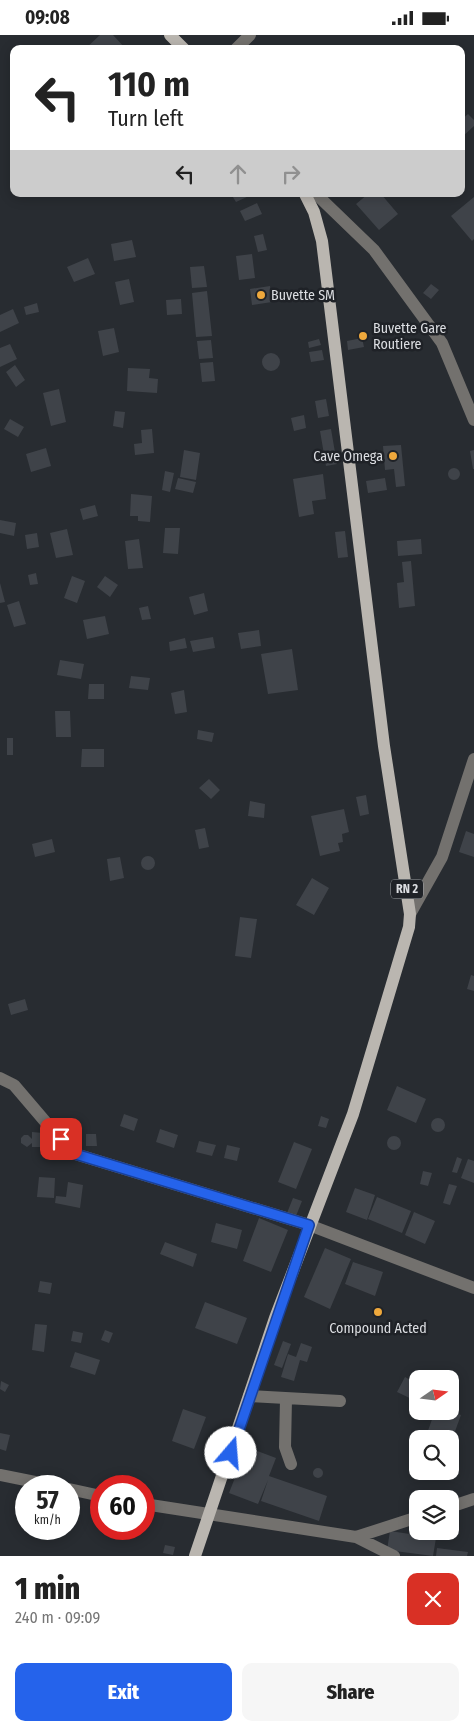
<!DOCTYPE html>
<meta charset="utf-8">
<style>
body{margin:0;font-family:"Fira Sans Condensed",sans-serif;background:#f6f6f6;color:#222;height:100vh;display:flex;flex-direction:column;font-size:19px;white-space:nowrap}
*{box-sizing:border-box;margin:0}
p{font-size:16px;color:#767676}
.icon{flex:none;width:28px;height:28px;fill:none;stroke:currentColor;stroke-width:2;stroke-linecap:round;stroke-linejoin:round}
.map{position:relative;height:1521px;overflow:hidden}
.drawer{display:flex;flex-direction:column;background:#fff;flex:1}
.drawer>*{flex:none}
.guide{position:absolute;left:10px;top:10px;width:455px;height:152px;border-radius:10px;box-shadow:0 2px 12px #0003;background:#fff;color:#222;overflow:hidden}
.needle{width:32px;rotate:76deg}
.buttons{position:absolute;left:409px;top:1335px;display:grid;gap:10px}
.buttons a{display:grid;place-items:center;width:50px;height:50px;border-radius:10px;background:#fff;box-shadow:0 2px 12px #0003;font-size:25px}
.speed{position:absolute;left:15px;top:1440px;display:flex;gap:10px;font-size:25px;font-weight:700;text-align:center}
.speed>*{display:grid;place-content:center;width:65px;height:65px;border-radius:50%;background:#fff;box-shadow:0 2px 12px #0003;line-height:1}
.speed small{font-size:12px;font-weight:400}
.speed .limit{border:8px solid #d22;background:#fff;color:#111}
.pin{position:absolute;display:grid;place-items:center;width:42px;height:42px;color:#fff;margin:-21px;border-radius:10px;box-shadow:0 2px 8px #0006}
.me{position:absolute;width:55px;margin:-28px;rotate:18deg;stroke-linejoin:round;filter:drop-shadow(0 0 4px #0008)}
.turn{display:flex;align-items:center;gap:18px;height:105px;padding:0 15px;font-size:22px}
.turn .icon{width:65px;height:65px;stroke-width:2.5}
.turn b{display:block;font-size:35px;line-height:42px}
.lanes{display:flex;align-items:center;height:48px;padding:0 15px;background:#0003;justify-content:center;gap:25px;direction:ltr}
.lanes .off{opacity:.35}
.round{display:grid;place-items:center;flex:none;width:52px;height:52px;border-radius:10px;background:#f6f6f6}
.head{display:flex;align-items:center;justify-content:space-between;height:85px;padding:0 15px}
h1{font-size:30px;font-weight:800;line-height:38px}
.button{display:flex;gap:10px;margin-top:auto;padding:10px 15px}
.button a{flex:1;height:58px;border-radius:10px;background:#2563eb;color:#fff;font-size:20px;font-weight:800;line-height:58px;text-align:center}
.button a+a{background:#f6f6f6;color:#222}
.status{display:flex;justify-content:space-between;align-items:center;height:35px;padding:0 25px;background:#fff;direction:ltr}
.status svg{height:14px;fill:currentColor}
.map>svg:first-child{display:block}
</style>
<div class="status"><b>09:08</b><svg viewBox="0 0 49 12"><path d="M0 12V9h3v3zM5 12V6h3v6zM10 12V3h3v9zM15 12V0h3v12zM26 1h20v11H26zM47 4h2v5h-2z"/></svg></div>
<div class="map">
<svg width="474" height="1521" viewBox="0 0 474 1521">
<rect width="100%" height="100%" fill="#282c31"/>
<!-- building -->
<path fill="#3f4349" d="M 100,0 L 113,0 L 126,14 L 85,14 Z
M 468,79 L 474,85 L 474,91 L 461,103 L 461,85 Z
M 231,159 L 247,159 L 249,161 L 236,167 Z
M 368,159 L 381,159 L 398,179 L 379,195 L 356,169 Z
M 474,162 L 474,204 L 472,206 L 451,181 Z
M 257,168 L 262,179 L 245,186 L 240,176 Z
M 263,199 L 267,215 L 258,217 L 254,201 Z
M 132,205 L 136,222 L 114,226 L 111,209 Z
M 252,219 L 255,243 L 239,245 L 236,221 Z
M 88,223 L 95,239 L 74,247 L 67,232 Z
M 204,231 L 207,252 L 192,253 L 190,232 Z
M 129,244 L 134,267 L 120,270 L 115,247 Z
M 431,249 L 439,255 L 431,264 L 423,258 Z
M 270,251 L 272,267 L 252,270 L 250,254 Z
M 207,256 L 212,301 L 196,302 L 192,258 Z
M 181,264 L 182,279 L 167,280 L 166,265 Z
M 37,268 L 39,277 L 26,280 L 24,272 Z
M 13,274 L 19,288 L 0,297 L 0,280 Z
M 114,293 L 119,317 L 103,321 L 98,296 Z
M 362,303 L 364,312 L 348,315 L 347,306 Z
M 319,304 L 321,310 L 309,313 L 308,307 Z
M 211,305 L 213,323 L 199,324 L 197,306 Z
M 10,309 L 17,324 L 0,332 L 0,313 Z
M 322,315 L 324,325 L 311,327 L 309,317 Z
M262 327a9 9 0 1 1 18 0a9 9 0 1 1-18 0Z
M 213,327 L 215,346 L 202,347 L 200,328 Z
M 15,330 L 25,345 L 16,352 L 6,337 Z
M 128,333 L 150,334 L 149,343 L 158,344 L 157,358 L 127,356 Z
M 59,354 L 66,387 L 51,391 L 43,358 Z
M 326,364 L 329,381 L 318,383 L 315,366 Z
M 115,376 L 125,377 L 123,393 L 113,391 Z
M 304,380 L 306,393 L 294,396 L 291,383 Z
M 10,384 L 24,392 L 18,402 L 4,394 Z
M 152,394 L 154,418 L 135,420 L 134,409 L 142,408 L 141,395 Z
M 331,394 L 337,429 L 326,431 L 320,396 Z
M 401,410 L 405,451 L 396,452 L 394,434 L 385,435 L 383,411 Z
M 46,413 L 51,431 L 31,437 L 26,419 Z
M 184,415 L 200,418 L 196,445 L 180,442 Z
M 474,415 L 474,434 L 473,434 L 470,416 Z
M448 439a6 6 0 1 1 12 0a6 6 0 1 1-12 0Z
M 165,436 L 174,438 L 170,457 L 162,455 Z
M 323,439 L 326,464 L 312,466 L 314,479 L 299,482 L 293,444 Z
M 178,443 L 196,447 L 193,458 L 175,454 Z
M 385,443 L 387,455 L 368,458 L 366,446 Z
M 131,459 L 152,461 L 150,487 L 138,486 L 138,481 L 130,481 Z
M 95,470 L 98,481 L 83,485 L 80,474 Z
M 0,485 L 16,488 L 14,501 L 0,498 Z
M 165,493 L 180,493 L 178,519 L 163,518 Z
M 67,494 L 73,520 L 56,523 L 50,498 Z
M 345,496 L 348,522 L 338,523 L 335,497 Z
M 37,498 L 39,512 L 27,514 L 25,500 Z
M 139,504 L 143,533 L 128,534 L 125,506 Z
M 421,504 L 422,519 L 398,521 L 397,506 Z
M 411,526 L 415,571 L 399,573 L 397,548 L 404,547 L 402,527 Z
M 36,538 L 38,549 L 30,550 L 28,540 Z
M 72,541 L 85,546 L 77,568 L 64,563 Z
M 105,541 L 118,550 L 110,562 L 97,552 Z
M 0,548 L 5,567 L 0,568 Z
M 204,558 L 208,576 L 194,580 L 189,562 Z
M 19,566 L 26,589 L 14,592 L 7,570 Z
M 148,571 L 151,584 L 142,585 L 139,573 Z
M 105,581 L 109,599 L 87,604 L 83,585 Z
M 259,595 L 261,611 L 241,614 L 238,598 Z
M 213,602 L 215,613 L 193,617 L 190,606 Z
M 185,603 L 187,613 L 170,616 L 169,607 Z
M 292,614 L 298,655 L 268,659 L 261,619 Z
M 60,625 L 84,629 L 81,644 L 57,640 Z
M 131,641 L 150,643 L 148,655 L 129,653 Z
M 89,649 L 104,649 L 104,664 L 88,664 Z
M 184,655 L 187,677 L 175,679 L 171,658 Z
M 55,676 L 70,676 L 71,702 L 56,702 Z
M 198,695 L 214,698 L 212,707 L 197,704 Z
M 7,703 L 13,703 L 13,720 L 7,720 Z
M 82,714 L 104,714 L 104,732 L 81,732 Z
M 209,744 L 220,755 L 211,764 L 199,753 Z
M 366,760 L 369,779 L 360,781 L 356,762 Z
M 250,766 L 265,769 L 264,783 L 248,781 Z
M 344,774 L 349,797 L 342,799 L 343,807 L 338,808 L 340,816 L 320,821 L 311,781 Z
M 205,793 L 209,812 L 199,814 L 195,795 Z
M 466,796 L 474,799 L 474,822 L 459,817 Z
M 52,804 L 55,817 L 35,822 L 32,809 Z
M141 828a7 7 0 1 1 14 0a7 7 0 1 1-14 0Z
M 120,822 L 124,843 L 110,846 L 107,824 Z
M 312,843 L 329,853 L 314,880 L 296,870 Z
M 240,882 L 257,884 L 251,923 L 235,921 Z
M 471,940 L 474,941 L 474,956 L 467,954 Z
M 25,964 L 28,975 L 11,980 L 8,969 Z
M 397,1051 L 426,1064 L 416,1088 L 387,1075 Z
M 124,1079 L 138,1084 L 134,1096 L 120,1091 Z
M 321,1081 L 329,1084 L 326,1093 L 318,1091 Z
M431 1090a7 7 0 1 1 14 0a7 7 0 1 1-14 0Z
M 160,1094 L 178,1100 L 174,1113 L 156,1107 Z
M 32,1097 L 43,1098 L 43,1112 L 32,1112 L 32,1108 L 27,1112 L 21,1108 L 21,1103 L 24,1100 L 28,1100 L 32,1104 Z
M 86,1099 L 96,1099 L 97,1111 L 86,1111 Z
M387 1108a7 7 0 1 1 14 0a7 7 0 1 1-14 0Z
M 199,1106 L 216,1110 L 212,1121 L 196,1117 Z
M 294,1107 L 312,1114 L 296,1154 L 278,1147 Z
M 227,1110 L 240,1113 L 237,1126 L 224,1123 Z
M 457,1122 L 462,1124 L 457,1138 L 452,1137 Z
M 468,1124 L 474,1126 L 474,1148 L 461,1143 Z
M 423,1136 L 432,1138 L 428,1151 L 420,1149 Z
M 39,1142 L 55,1143 L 54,1163 L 37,1162 Z
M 68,1147 L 83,1150 L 80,1173 L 55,1168 L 56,1161 L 66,1162 Z
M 449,1149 L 457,1151 L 450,1170 L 443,1168 Z
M 355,1153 L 375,1160 L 367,1185 L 346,1177 Z
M 377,1162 L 411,1176 L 402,1198 L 368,1184 Z
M 293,1163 L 302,1166 L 296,1181 L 287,1178 Z
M 414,1177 L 435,1186 L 425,1209 L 405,1200 Z
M 259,1183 L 288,1195 L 271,1237 L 243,1226 Z
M 216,1188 L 242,1195 L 237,1214 L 211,1207 Z
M 165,1207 L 197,1219 L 193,1232 L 160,1219 Z
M 325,1213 L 351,1224 L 330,1274 L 304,1262 Z
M 353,1227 L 383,1237 L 375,1261 L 345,1249 Z
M 40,1246 L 52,1248 L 50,1259 L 38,1257 Z
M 205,1267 L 247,1283 L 237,1309 L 195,1293 Z
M 35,1289 L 47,1290 L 44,1317 L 32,1315 Z
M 105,1295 L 113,1298 L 109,1308 L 101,1305 Z
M 73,1296 L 83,1298 L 81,1308 L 71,1306 Z
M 283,1306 L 291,1309 L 282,1333 L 274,1330 Z
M 301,1308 L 312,1312 L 307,1327 L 300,1325 L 294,1346 L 281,1342 L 288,1319 L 296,1322 Z
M 75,1317 L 100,1325 L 95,1340 L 70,1332 Z
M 405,1342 L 418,1349 L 418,1367 L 397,1357 Z
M 1,1346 L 9,1350 L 5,1357 L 0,1354 Z
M 183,1374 L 206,1382 L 194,1414 L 172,1406 Z
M 435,1376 L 449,1376 L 461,1380 L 450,1410 L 450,1404 L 425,1404 Z
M 0,1398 L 10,1400 L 6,1416 L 0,1414 Z
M 247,1412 L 276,1423 L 269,1441 L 327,1461 L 319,1486 L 261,1466 L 268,1445 L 258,1469 L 229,1458 Z
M313 1438a5 5 0 1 1 10 0a5 5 0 1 1-10 0Z
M 390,1496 L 436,1503 L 433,1521 L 387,1515 Z
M 165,1510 L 175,1512 L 173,1520 L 163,1518 Z
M 437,1513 L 468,1517 L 467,1521 L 436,1521 Z"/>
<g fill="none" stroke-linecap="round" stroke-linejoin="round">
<!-- minor -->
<path stroke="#73716e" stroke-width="12" d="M 236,14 L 250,0
M 316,159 L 374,215 L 442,308 L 474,385
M 410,879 L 442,822 L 474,724
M 0,1043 L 14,1050 L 72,1118 L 309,1190 L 474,1253
M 249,1361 L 340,1366
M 286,1364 L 285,1412 L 291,1429
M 0,1440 L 55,1451
M 69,1454 L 101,1461
M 144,1469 L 356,1502 L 418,1482
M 450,1472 L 474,1464
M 356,1502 L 394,1521"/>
<!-- major -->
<path stroke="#bab6b0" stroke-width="12" d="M 170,0 L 184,14
M 195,1521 L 275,1283 L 353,1079 L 409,892 L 410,879 L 384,711 L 322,206 L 314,177 L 305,159"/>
</g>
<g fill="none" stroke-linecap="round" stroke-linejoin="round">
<!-- route casing -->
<g stroke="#184099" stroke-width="12">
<path id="route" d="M 61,1104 L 72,1118 L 309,1190 L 231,1418"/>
</g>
<!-- route -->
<use href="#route" stroke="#2563eb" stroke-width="9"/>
</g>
<!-- markers -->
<g fill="#eea83c" stroke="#1f2227" stroke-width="2">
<circle cx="261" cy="260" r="5"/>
<circle cx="363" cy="301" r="5"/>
<circle cx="393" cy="421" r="5"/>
<circle cx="378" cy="1277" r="5"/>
</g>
<g text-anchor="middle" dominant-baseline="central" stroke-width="5" stroke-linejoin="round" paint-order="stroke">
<!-- shield labels -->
<rect fill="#1f2227" stroke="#a3a6aa" stroke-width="1" x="391" y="844.5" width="32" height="19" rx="4"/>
<g font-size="12" font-weight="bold" fill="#dcdee2">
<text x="407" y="854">RN 2</text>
</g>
<!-- poi labels -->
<g font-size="14" fill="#dcdee2" stroke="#1f2227" text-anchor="start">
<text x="271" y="260">Buvette SM</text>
<text x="373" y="293">Buvette Gare<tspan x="373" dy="16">Routiere</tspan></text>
<text x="383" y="421" text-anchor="end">Cave Omega</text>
<text x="378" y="1293" text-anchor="middle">Compound Acted</text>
</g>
</g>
</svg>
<div class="buttons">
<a><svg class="needle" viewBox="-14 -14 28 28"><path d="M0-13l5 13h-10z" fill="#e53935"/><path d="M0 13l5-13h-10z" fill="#767676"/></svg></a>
<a><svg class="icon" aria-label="search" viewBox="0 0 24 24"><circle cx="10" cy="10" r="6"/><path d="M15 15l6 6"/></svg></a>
<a><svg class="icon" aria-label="layers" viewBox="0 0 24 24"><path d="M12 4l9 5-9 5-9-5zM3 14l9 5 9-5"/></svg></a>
</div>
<div class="speed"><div>57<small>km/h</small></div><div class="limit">60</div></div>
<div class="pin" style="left:61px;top:1104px;background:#d93025"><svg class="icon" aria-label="arrive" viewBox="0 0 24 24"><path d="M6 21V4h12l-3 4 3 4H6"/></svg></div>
<svg class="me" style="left:231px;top:1418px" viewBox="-20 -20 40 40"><circle r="19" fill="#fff"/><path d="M0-13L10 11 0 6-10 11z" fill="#2563eb"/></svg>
<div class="guide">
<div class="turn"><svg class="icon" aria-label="left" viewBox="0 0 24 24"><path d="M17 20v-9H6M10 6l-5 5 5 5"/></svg><div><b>110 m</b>Turn left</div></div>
<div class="lanes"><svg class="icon" aria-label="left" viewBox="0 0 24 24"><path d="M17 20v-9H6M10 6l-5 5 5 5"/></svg><svg class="icon off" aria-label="ahead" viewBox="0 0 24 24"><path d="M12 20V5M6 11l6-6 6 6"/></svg><svg class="icon off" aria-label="right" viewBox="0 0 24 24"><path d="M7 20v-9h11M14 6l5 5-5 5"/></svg></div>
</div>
</div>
<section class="drawer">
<div class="head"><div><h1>1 min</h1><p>240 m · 09:09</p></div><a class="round" style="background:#d93025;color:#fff"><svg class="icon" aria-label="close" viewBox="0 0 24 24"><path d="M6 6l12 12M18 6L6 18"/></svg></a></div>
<div class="button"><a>Exit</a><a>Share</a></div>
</section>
